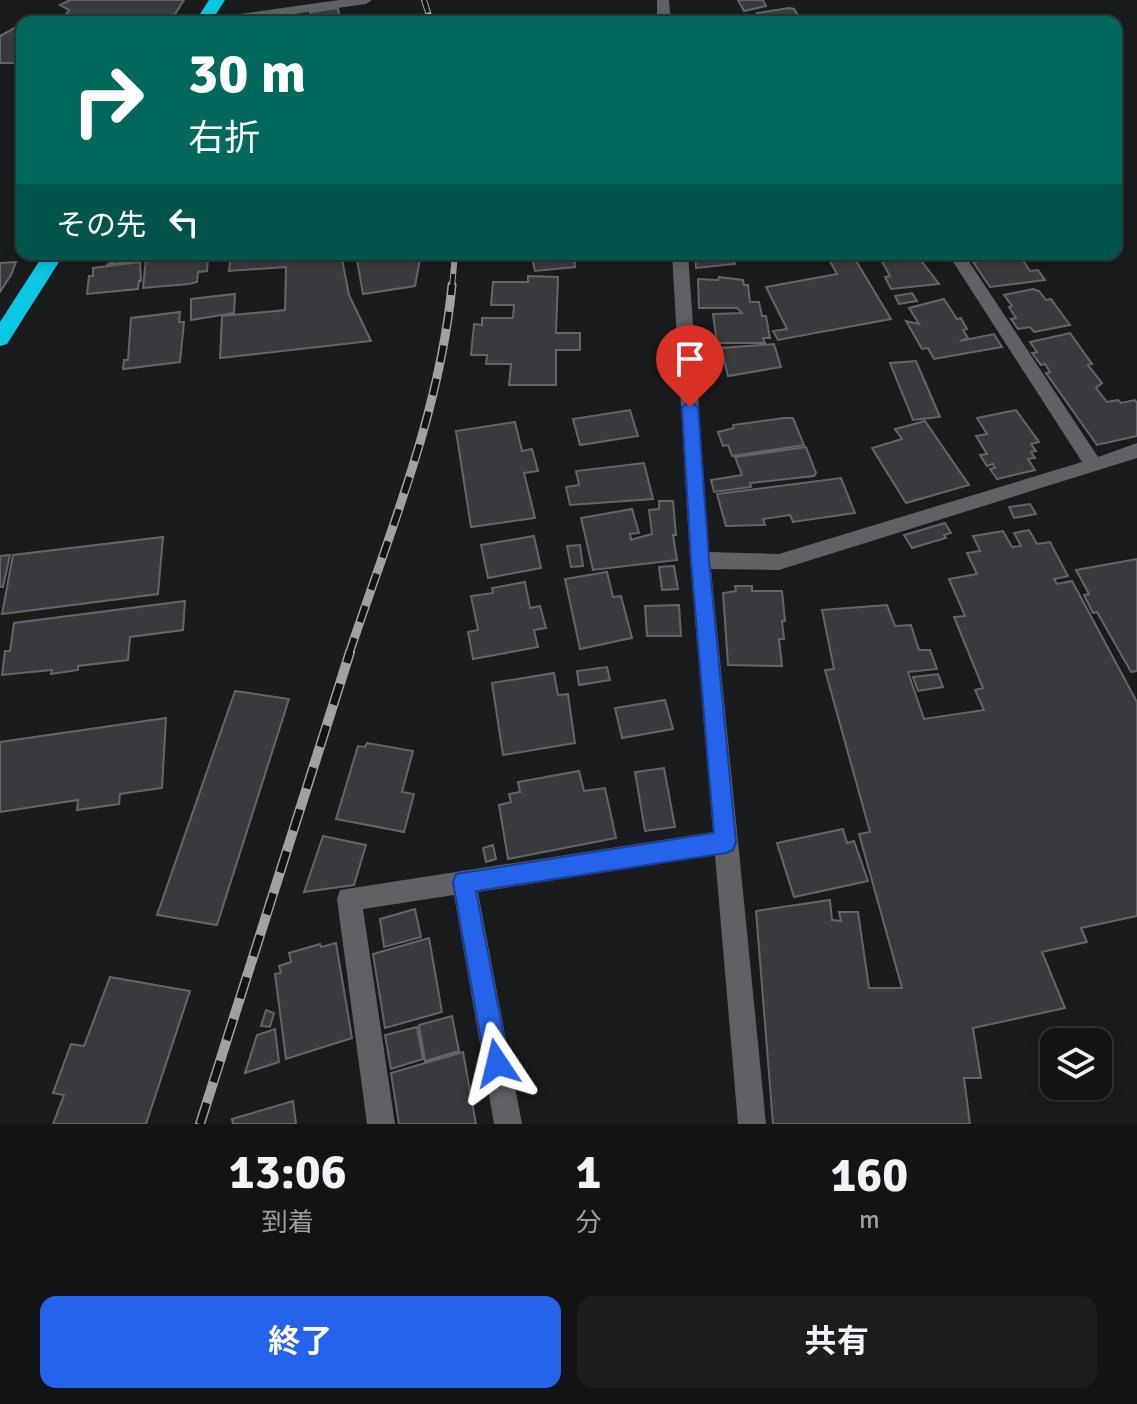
<!DOCTYPE html>
<html lang="ja">
<meta charset="utf-8">
<style>
body{margin:0;font-family:Signika,"Noto Sans JP",sans-serif;background:#1c1d1f;color:#f1f3f6;height:100vh;display:flex;flex-direction:column;font-size:30px;white-space:nowrap}
*{box-sizing:border-box;margin:0}
p{font-size:26px;color:#9d9ea1}
.icon{flex:none;width:44px;height:44px;fill:none;stroke:currentColor;stroke-width:2;stroke-linecap:round;stroke-linejoin:round}
.map{position:relative;height:1124px;overflow:hidden}
.details{display:flex;flex-direction:column;background:#131416;flex:1}
.details>*{flex:none}
.top-card{position:absolute;left:16px;top:16px;width:1106px;height:244px;border-radius:16px;box-shadow:0 4px 12px #0003,0 0 0 2px #323335;background:#00695c;color:#fff;overflow:hidden}
.fabs{position:absolute;left:1040px;top:1028px;display:grid;gap:16px}
.fabs a{display:grid;place-items:center;width:72px;height:72px;border-radius:16px;background:#131416;box-shadow:0 4px 12px #0003,0 0 0 2px #323335;font-size:40px}
.pin{position:absolute;display:grid;place-items:center;width:68px;height:68px;color:#fff;margin:-82px -34px;border-radius:50% 50% 50% 0;rotate:-45deg;box-shadow:0 0 8px #0007}
.pin .icon{rotate:45deg}
.me{position:absolute;width:88px;margin:-44px;rotate:350deg;stroke-linejoin:round;filter:drop-shadow(0 0 6px #0008)}
.turn{display:flex;align-items:center;gap:28px;height:168px;padding:0 40px;font-size:36px}
.turn .icon{width:104px;height:104px;stroke-width:2.5}
.turn b{display:block;font-size:56px;line-height:68px}
.then{display:flex;align-items:center;height:76px;padding:0 40px;background:#0003;gap:16px;font-size:30px}
.eta{display:flex;justify-content:space-evenly;align-items:center;height:136px;text-align:center}
.eta b{font-size:48px;font-weight:700;line-height:56px}
.button{display:flex;gap:16px;margin-top:auto;padding:16px 40px}
.button a{flex:1;height:92px;border-radius:16px;background:#2563eb;color:#fff;font-size:32px;font-weight:700;line-height:92px;text-align:center}
.button a+a{background:#1c1d1f;color:#f1f3f6}
.map>svg:first-child{display:block}
</style>
<div class="map">
<svg width="1137" height="1124" viewBox="0 0 1137 1124">
<rect width="100%" height="100%" fill="#191b1d"/>
<!-- building -->
<path fill="#3a3b3e" stroke="#646568" stroke-width="2" d="M 70,0 L 184,0 L 170,22 L 122,22 L 125,16 L 66,15 L 69,10 L 60,5 Z
M 738,0 L 763,0 L 766,6 L 744,11 Z
M 338,8 L 340,22 L 311,22 L 310,12 Z
M 789,8 L 794,9 L 802,22 L 750,21 L 760,19 L 757,13 Z
M 22,24 L 22,63 L 0,63 L 0,36 Z
M 131,254 L 131,262 L 106,265 L 113,262 L 114,255 Z
M 154,254 L 202,254 L 201,260 L 208,259 L 207,271 L 198,272 L 197,282 L 189,284 L 143,288 L 146,259 L 153,258 Z
M 231,254 L 336,254 L 336,260 L 342,259 L 349,295 L 371,341 L 220,358 L 222,316 L 285,310 L 286,267 L 229,271 Z
M 356,254 L 421,254 L 415,286 L 363,294 Z
M 531,254 L 574,254 L 575,267 L 535,271 Z
M 591,254 L 637,254 L 638,257 L 593,260 Z
M 695,254 L 729,254 L 735,264 L 696,268 Z
M 826,254 L 852,254 L 891,319 L 778,340 L 773,331 L 787,329 L 766,287 L 837,274 Z
M 887,254 L 916,254 L 939,284 L 891,289 L 885,277 L 890,276 L 880,258 L 888,257 Z
M 971,254 L 1032,254 L 1020,256 L 1030,271 L 1038,270 L 1045,280 L 990,287 L 973,262 L 976,262 Z
M 16,262 L 11,275 L 0,292 L 0,263 Z
M 140,262 L 141,281 L 139,281 L 138,289 L 87,294 L 89,276 L 93,276 L 93,268 Z
M 528,276 L 558,277 L 556,333 L 580,333 L 580,350 L 556,350 L 556,385 L 509,385 L 511,364 L 486,364 L 487,355 L 471,355 L 474,324 L 482,325 L 482,318 L 513,318 L 514,305 L 491,305 L 493,282 L 528,282 Z
M 719,277 L 743,280 L 744,285 L 748,285 L 750,302 L 759,302 L 762,316 L 766,316 L 770,338 L 763,338 L 765,343 L 717,343 L 713,314 L 742,313 L 737,308 L 699,308 L 698,279 L 718,280 Z
M 1033,289 L 1039,291 L 1046,300 L 1051,299 L 1070,325 L 1034,332 L 1030,327 L 1018,329 L 1011,319 L 1016,318 L 1009,307 L 1012,306 L 1004,295 Z
M 912,293 L 917,301 L 899,304 L 895,296 Z
M 235,294 L 234,313 L 191,320 L 191,299 Z
M 944,299 L 957,319 L 961,318 L 967,329 L 963,330 L 968,338 L 960,341 L 994,334 L 1002,347 L 934,359 L 928,348 L 922,349 L 906,321 L 919,324 L 909,308 Z
M 180,312 L 179,322 L 184,322 L 180,362 L 123,369 L 124,360 L 128,360 L 131,318 Z
M 1070,333 L 1092,364 L 1088,365 L 1102,383 L 1096,388 L 1107,402 L 1118,400 L 1121,403 L 1135,400 L 1137,403 L 1137,436 L 1097,445 L 1046,373 L 1050,372 L 1045,364 L 1041,365 L 1032,353 L 1037,352 L 1030,342 Z
M 774,344 L 781,367 L 728,376 L 721,348 Z
M 916,361 L 940,417 L 913,420 L 890,363 Z
M 630,410 L 638,436 L 580,445 L 573,419 Z
M 1016,410 L 1039,442 L 1031,444 L 1036,451 L 1031,452 L 1035,458 L 1028,459 L 1035,470 L 997,479 L 990,469 L 995,468 L 993,464 L 987,466 L 980,455 L 987,454 L 976,436 L 987,434 L 977,418 Z
M 784,418 L 793,418 L 804,445 L 732,456 L 728,445 L 723,446 L 718,432 L 734,428 L 733,425 Z
M 925,421 L 969,485 L 906,503 L 872,448 L 902,439 L 895,429 Z
M 515,422 L 522,451 L 532,449 L 538,471 L 524,473 L 535,518 L 471,527 L 456,431 Z
M 806,447 L 816,473 L 814,476 L 750,483 L 751,487 L 714,492 L 711,480 L 742,475 L 735,457 Z
M 644,463 L 653,499 L 570,505 L 566,487 L 579,485 L 576,471 Z
M 841,478 L 855,513 L 793,522 L 790,515 L 763,519 L 765,525 L 726,526 L 717,494 Z
M 659,501 L 673,501 L 676,535 L 673,535 L 677,560 L 593,570 L 581,518 L 632,509 L 639,533 L 630,534 L 631,540 L 637,538 L 652,534 L 649,510 L 659,509 Z
M 1030,504 L 1036,514 L 1014,518 L 1009,507 Z
M 945,523 L 951,533 L 944,535 L 946,538 L 912,548 L 904,535 Z
M 1029,530 L 1037,544 L 1050,542 L 1068,576 L 1054,579 L 1057,584 L 1072,581 L 1137,702 L 1137,916 L 1081,928 L 1087,942 L 1042,952 L 1065,1008 L 973,1028 L 981,1078 L 964,1078 L 970,1124 L 773,1124 L 756,911 L 830,900 L 832,920 L 841,921 L 839,912 L 858,912 L 869,988 L 902,988 L 859,834 L 870,832 L 825,670 L 834,669 L 822,610 L 887,605 L 895,626 L 911,625 L 919,650 L 930,650 L 937,669 L 908,672 L 924,719 L 984,710 L 975,690 L 983,688 L 954,617 L 965,616 L 949,579 L 977,574 L 967,553 L 980,551 L 973,536 L 1003,531 L 1012,547 L 1021,546 L 1014,533 Z
M 534,536 L 541,568 L 488,578 L 481,545 Z
M 163,537 L 158,594 L 2,614 L 13,555 Z
M 580,545 L 583,566 L 571,567 L 567,546 Z
M 10,555 L 3,587 L 0,587 L 0,556 Z
M 1137,559 L 1137,671 L 1131,672 L 1097,612 L 1093,613 L 1084,595 L 1089,594 L 1076,570 Z
M 674,566 L 678,589 L 662,590 L 659,567 Z
M 607,572 L 613,597 L 621,596 L 632,638 L 580,649 L 565,579 Z
M 525,582 L 530,608 L 540,606 L 546,628 L 534,630 L 538,647 L 473,659 L 468,632 L 478,630 L 471,596 L 493,593 L 492,588 Z
M 735,586 L 752,586 L 752,591 L 782,591 L 785,621 L 782,621 L 784,639 L 779,639 L 782,666 L 728,665 L 723,593 L 736,591 Z
M 185,601 L 183,630 L 130,637 L 128,660 L 78,666 L 78,670 L 51,674 L 52,670 L 2,675 L 5,651 L 10,651 L 14,623 Z
M 679,605 L 681,636 L 647,636 L 645,606 Z
M 607,667 L 610,680 L 579,685 L 577,671 Z
M 554,673 L 558,695 L 568,694 L 575,743 L 503,755 L 492,683 Z
M 938,674 L 943,687 L 918,691 L 913,677 Z
M 235,691 L 289,699 L 217,925 L 157,915 Z
M 665,700 L 673,729 L 622,738 L 615,708 Z
M 166,718 L 162,788 L 120,794 L 119,804 L 77,810 L 78,800 L 0,812 L 0,742 Z
M 367,743 L 413,751 L 402,792 L 414,794 L 404,832 L 336,819 L 358,746 L 365,747 Z
M 664,768 L 675,827 L 645,831 L 635,772 Z
M 579,771 L 584,791 L 605,788 L 616,838 L 508,859 L 499,805 L 511,802 L 509,794 L 520,792 L 518,782 Z
M 843,829 L 847,843 L 854,841 L 868,881 L 794,897 L 777,843 Z
M 323,836 L 366,845 L 354,885 L 304,892 Z
M 493,845 L 496,859 L 486,862 L 483,848 Z
M 415,909 L 421,937 L 384,947 L 380,919 Z
M 429,938 L 442,1012 L 385,1028 L 373,954 Z
M 336,943 L 352,1038 L 286,1059 L 275,974 L 281,973 L 279,966 L 291,962 L 289,953 L 320,944 L 321,947 Z
M 110,977 L 190,991 L 146,1124 L 53,1124 L 64,1095 L 53,1093 L 71,1044 L 84,1046 Z
M 266,1010 L 274,1013 L 270,1027 L 261,1026 Z
M 452,1016 L 459,1051 L 425,1061 L 419,1025 Z
M 417,1027 L 423,1059 L 391,1069 L 385,1035 Z
M 275,1029 L 279,1062 L 245,1073 L 257,1035 Z
M 463,1052 L 476,1124 L 399,1124 L 391,1073 Z
M 293,1101 L 296,1124 L 233,1124 L 232,1119 Z"/>
<g fill="none" stroke-linecap="round" stroke-linejoin="round">
<!-- minor -->
<path fill="#5f6164" fill-rule="evenodd" d="M 339,0 L 372,0 L 366,4 L 239,22 L 205,22 L 212,18 Z
M 657,0 L 669,0 L 671,22 L 657,22 Z
M 672,254 L 688,254 L 709,552 L 779,554 L 1082,462 L 948,254 L 964,254 L 1098,457 L 1137,443 L 1137,458 L 779,570 L 711,569 L 766,1124 L 738,1124 L 715,855 L 478,892 L 522,1124 L 494,1124 L 454,895 L 363,909 L 395,1124 L 367,1124 L 337,899 L 340,890 L 713,832 L 690,560 Z"/>
<!-- highway -->
<path fill="#0bc7e3" fill-rule="evenodd" d="M 209,0 L 225,0 L 211,22 L 195,22 Z
M 44,254 L 64,254 L 7,344 L 0,346 L 0,322 Z"/>
<!-- rail-far2 casing -->
<g stroke="#9fa1a2" stroke-width="6">
<path id="rail-far2" d="M 424,0 L 431,22
M 452,287 L 455,254"/>
</g>
<!-- rail-far1 casing -->
<g stroke="#9fa1a2" stroke-width="9">
<path id="rail-far1" d="M 349,654 C 389,534 440,412 452,285"/>
</g>
<!-- rail casing -->
<g stroke="#9fa1a2" stroke-width="10">
<path id="rail" d="M 200,1124 L 350,652"/>
</g>
<!-- rail-far2 -->
<use href="#rail-far2" stroke="#101214" stroke-width="4" stroke-dasharray="13" stroke-linecap="butt"/>
<!-- rail-far1 -->
<use href="#rail-far1" stroke="#101214" stroke-width="6" stroke-dasharray="17" stroke-linecap="butt"/>
<!-- rail -->
<use href="#rail" stroke="#101214" stroke-width="7" stroke-dasharray="22" stroke-linecap="butt"/>
</g>
<!-- route -->
<path fill="#2563eb" stroke="#184099" stroke-width="2" d="M 690,401 L 698,407 L 709,560 L 736,842 L 733,850 L 726,853 L 476,891 L 509,1063 L 505,1072 L 497,1075 L 488,1072 L 485,1063 L 453,882 L 456,874 L 714,833 L 691,560 L 682,407 Z"/>
</svg>
<div class="fabs">
<a><svg class="icon" aria-label="layers" viewBox="0 0 24 24"><path d="M12 4l9 5-9 5-9-5zM3 14l9 5 9-5"/></svg></a>
</div>
<div class="pin" style="left:690px;top:407px;background:#d93025"><svg class="icon" aria-label="arrive" viewBox="0 0 24 24"><path d="M6 21V4h12l-3 4 3 4H6"/></svg></div>
<svg class="me" style="left:497px;top:1063px" viewBox="-20 -20 40 40"><path d="M0-17L14 15 0 8-14 15z" fill="#2563eb" stroke="#fff" stroke-width="4"/></svg>
<div class="top-card">
<div class="turn"><svg class="icon" aria-label="right" viewBox="0 0 24 24"><path d="M7 20v-9h11M14 6l5 5-5 5"/></svg><div><b>30 m</b>右折</div></div>
<div class="then">その先<svg class="icon" aria-label="left" viewBox="0 0 24 24"><path d="M17 20v-9H6M10 6l-5 5 5 5"/></svg></div>
</div>
</div>
<section class="details">
<div class="eta">
<div><b>13:06</b><p>到着</p></div>
<div><b>1</b><p>分</p></div>
<div><b>160</b><p>m</p></div>
</div>
<div class="button"><a>終了</a><a>共有</a></div>
</section>
